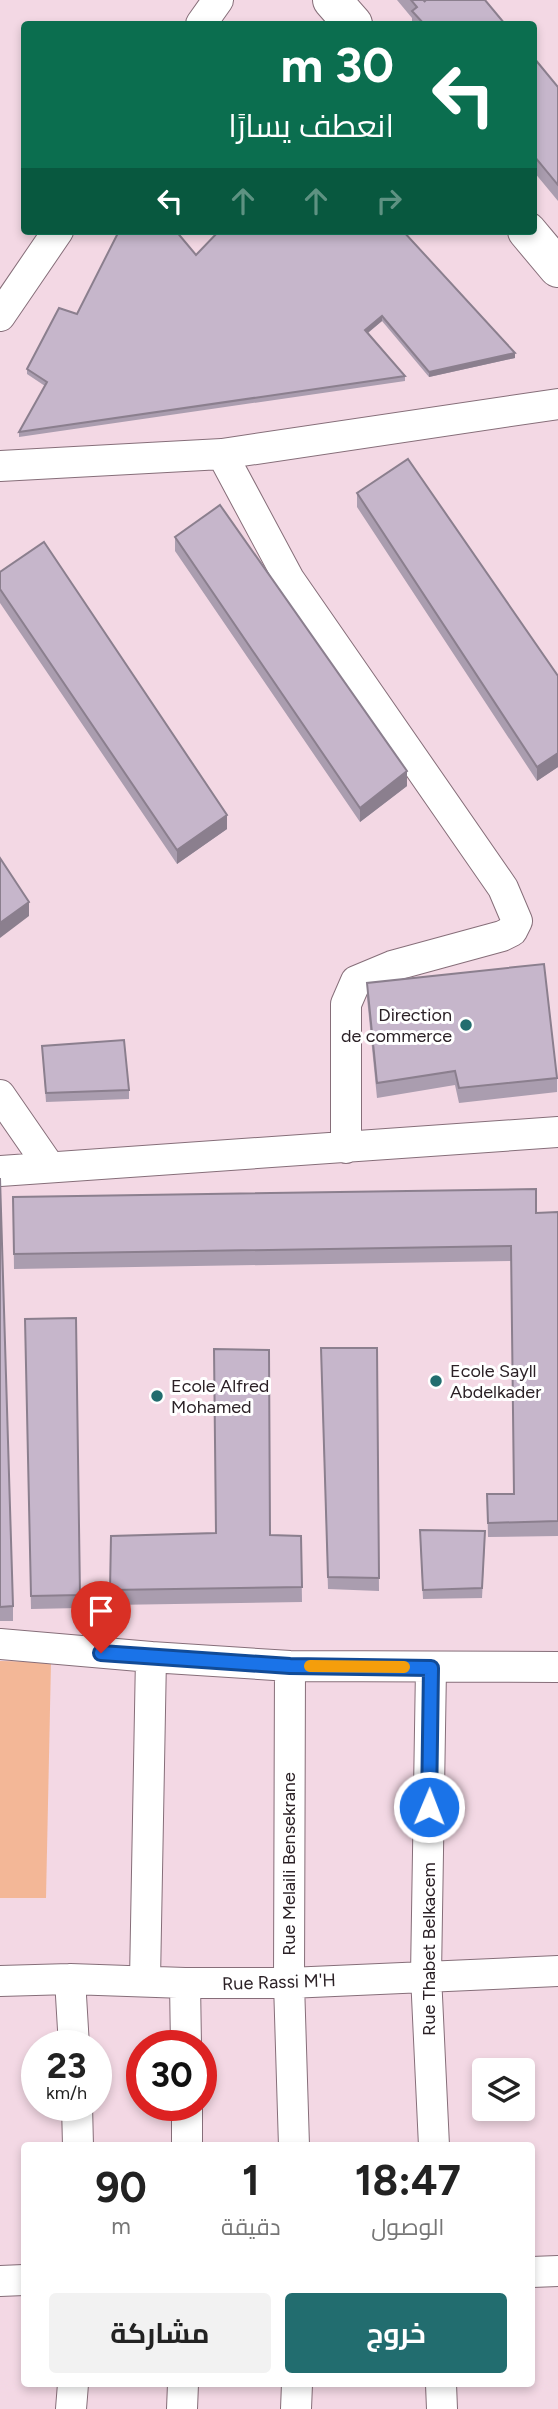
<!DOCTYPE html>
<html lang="ar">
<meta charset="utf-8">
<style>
body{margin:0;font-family:Figtree,Cairo,sans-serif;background:#f2f2f2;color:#222;direction:rtl;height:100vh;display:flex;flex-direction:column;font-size:26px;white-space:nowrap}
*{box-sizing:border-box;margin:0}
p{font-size:23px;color:#767676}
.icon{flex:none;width:38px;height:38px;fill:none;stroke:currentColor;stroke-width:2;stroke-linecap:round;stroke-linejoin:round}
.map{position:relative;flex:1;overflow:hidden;direction:ltr}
.details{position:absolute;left:21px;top:2142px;width:514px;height:245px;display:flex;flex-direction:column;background:#fff;border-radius:7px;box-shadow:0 4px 10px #0003;direction:rtl}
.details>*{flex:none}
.guide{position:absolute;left:21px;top:21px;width:516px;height:214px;border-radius:7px;box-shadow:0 4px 10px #0003;direction:rtl;background:#0b6e4f;color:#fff;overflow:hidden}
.buttons{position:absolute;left:472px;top:2058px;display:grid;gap:14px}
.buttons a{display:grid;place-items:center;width:63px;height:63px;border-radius:7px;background:#fff;box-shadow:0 4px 10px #0003;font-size:35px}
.speed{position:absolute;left:21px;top:2030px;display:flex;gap:14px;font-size:35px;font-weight:700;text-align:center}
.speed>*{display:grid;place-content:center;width:91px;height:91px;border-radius:50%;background:#fff;box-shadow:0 4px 10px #0003;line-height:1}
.speed small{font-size:18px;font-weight:400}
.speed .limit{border:10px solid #d22;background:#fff;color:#111}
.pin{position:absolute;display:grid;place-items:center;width:60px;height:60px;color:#fff;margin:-72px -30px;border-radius:50% 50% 50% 0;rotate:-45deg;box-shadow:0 0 7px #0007}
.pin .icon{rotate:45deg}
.me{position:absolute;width:77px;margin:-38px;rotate:1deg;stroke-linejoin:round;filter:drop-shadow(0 0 5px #0008)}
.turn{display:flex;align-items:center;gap:24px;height:147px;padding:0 28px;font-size:32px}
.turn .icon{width:91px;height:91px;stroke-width:2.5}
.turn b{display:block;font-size:49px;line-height:60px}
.lanes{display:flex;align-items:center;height:66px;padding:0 28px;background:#0003;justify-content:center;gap:35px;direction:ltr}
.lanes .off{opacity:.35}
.eta{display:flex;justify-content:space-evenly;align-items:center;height:119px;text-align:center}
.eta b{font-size:42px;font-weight:700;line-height:49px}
.primary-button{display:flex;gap:14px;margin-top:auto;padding:14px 28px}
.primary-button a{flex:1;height:80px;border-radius:7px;background:#226d6f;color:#fff;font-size:28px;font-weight:700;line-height:80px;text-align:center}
.primary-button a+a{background:#f2f2f2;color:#222}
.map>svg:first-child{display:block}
</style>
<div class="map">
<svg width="558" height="2409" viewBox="0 0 558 2409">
<rect width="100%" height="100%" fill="#f3d8e4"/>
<!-- green -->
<path fill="#f3b797" d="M 0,1661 L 51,1662 L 46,1898 L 0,1898 Z"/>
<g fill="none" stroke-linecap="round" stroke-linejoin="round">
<!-- street casing -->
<g stroke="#866e79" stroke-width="32">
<path id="street" d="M 201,24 L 218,0
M 0,316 L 58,231
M 222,454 L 289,579 L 503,888 L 517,921 L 512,931 L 502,936 L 392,966 L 356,981 L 346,1004 L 346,1148
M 0,466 L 222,454 L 558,404
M 0,1095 L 49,1166
M 0,1171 L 558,1132
M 0,1644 L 151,1657
M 290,1666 L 289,1983 L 294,2146
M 431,1668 L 426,1975 L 434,2146
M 70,1979 L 74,2046
M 145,1980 L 151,1657 L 290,1666 L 558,1667
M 0,1981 L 70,1979 L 185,1983 L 289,1983 L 558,1971
M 185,1983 L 186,2046
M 77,2105 L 78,2146
M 187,2105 L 187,2146
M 532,2272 L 558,2271
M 0,2281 L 24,2280
M 441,2384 L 442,2409
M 71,2409 L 73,2384
M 182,2409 L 183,2384
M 296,2409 L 297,2384"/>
</g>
<!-- secondary casing -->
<g stroke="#866e79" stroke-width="40">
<path id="secondary" d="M 332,0 L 353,24
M 527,231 L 558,268"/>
</g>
<!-- street -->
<use href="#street" stroke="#fff" stroke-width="30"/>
<!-- secondary -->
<use href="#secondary" stroke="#fff" stroke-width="38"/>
</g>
<!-- wall -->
<path fill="#aa9daf" d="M 397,0 L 485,0 L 505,24 L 412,24 L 412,18 Z
M 534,58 L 558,87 L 558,201 L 534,172 Z
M 196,255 L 515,358 L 429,377 L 382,321 L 368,333 L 405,376 L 405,381 L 19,437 L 19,432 L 45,386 L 27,374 L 27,369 L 77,314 Z
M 357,493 L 558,676 L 558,767 L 537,781 L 357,507 Z
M 175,537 L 407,786 L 360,822 L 175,551 Z
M 0,572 L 227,829 L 177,864 L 0,603 Z
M 367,983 L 557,1078 L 557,1092 L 459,1103 L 455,1085 L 377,1098 L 367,998 Z
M 42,1046 L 129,1090 L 129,1099 L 46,1102 Z
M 0,1178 L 13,1606 L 13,1621 L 0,1621 Z
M 13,1197 L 536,1213 L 558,1212 L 558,1536 L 488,1537 L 487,1494 L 514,1494 L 511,1261 L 14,1269 Z
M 76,1318 L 80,1608 L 31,1609 L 25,1319 Z
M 377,1348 L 379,1591 L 328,1589 L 321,1361 Z
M 270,1535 L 301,1536 L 302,1602 L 110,1605 L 111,1536 Z
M 420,1539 L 485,1540 L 482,1598 L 423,1599 Z"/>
<!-- shaded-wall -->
<path fill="#8b7f8e" d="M 382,316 L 382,321 L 365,335 L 365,330 Z
M 515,353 L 515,358 L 429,377 L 429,372 Z
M 558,753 L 558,767 L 537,781 L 537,767 Z
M 407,771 L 407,786 L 360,822 L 360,808 Z
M 227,815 L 227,829 L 177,864 L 177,850 Z
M 29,902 L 29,916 L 0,938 L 0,923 Z"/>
<!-- building -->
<path fill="#c6b6cb" stroke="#8b7f8e" stroke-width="2" d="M 411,0 L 425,0 L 424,2 L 426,0 L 485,0 L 505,24 L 424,24 L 412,11 L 417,7 Z
M 534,58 L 558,87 L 558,185 L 534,156 Z
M 119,231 L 176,231 L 196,255 L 219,231 L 403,231 L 515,353 L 429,372 L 382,316 L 365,330 L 405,376 L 19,432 L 47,382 L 27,369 L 59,308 L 77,314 Z
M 408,459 L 558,676 L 558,753 L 537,767 L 357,493 Z
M 220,505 L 407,771 L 360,808 L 175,537 Z
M 44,542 L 227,815 L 177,850 L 0,589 L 0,572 Z
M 0,858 L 29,902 L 0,923 Z
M 544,964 L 557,1078 L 459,1088 L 455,1071 L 377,1083 L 367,983 Z
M 124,1040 L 129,1090 L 46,1093 L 42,1046 Z
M 0,1178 L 13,1606 L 0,1607 Z
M 536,1189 L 536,1213 L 558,1212 L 558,1521 L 488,1523 L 487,1494 L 514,1494 L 511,1246 L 14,1254 L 13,1197 Z
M 76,1318 L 80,1595 L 31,1596 L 25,1319 Z
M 321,1348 L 377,1348 L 379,1578 L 328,1577 Z
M 214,1349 L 269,1350 L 270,1535 L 301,1536 L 302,1587 L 110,1590 L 111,1536 L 216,1533 Z
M 420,1530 L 485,1531 L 482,1588 L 423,1590 Z"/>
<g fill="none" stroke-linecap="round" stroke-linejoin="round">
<!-- route casing -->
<g stroke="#114b97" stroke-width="18">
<path id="route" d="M 101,1653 L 290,1666 L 431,1668 L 429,1807"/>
</g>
<!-- route -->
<use href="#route" stroke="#1a73e8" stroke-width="12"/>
<!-- slow -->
<path stroke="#f59e0b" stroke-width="12" d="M 310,1666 L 404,1667"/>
</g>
<!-- markers -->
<g fill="#226d6f" stroke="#fff" stroke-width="2.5">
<circle cx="466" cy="1025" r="7"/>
<circle cx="436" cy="1381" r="7"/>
<circle cx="157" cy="1396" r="7"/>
</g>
<g text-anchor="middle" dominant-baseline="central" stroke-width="6" stroke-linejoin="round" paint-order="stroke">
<!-- poi labels -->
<g font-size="18" fill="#2b2126" stroke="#fff" text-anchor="start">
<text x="452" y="1015" text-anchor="end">Direction<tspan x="452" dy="21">de commerce</tspan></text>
<text x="450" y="1371">Ecole Sayll<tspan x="450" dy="21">Abdelkader</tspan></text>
<text x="171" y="1386">Ecole Alfred<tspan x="171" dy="21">Mohamed</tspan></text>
</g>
<!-- street labels -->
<g font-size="18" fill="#2b2126" stroke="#fff">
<text transform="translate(289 1864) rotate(-90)">Rue Melaili Bensekrane</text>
<text transform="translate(429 1949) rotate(-90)">Rue Thabet Belkacem</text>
<text transform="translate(279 1982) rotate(-2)">Rue Rassi M'H</text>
</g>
</g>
</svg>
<div class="buttons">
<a><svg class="icon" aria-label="layers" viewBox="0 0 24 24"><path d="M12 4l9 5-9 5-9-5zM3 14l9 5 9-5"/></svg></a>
</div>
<div class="speed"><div>23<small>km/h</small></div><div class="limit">30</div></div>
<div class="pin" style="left:101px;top:1653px;background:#d93025"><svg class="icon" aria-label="arrive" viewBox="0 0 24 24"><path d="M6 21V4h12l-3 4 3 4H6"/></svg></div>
<svg class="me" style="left:429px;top:1807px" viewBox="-20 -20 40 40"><circle r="17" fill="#1a73e8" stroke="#fff" stroke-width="3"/><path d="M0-11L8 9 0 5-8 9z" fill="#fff"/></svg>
<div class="guide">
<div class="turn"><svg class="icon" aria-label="left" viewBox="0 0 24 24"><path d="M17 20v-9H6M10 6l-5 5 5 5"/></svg><div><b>30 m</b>انعطف يسارًا</div></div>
<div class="lanes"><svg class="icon" aria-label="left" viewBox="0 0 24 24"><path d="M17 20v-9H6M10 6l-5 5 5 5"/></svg><svg class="icon off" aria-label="ahead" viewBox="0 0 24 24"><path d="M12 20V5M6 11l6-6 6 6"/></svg><svg class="icon off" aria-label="ahead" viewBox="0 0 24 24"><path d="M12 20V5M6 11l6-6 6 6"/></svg><svg class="icon off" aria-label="right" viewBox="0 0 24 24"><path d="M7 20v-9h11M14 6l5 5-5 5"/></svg></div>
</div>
<section class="details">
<div class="eta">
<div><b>18:47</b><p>الوصول</p></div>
<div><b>1</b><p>دقيقة</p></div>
<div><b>90</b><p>m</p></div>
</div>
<div class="primary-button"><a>خروج</a><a>مشاركة</a></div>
</section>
</div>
